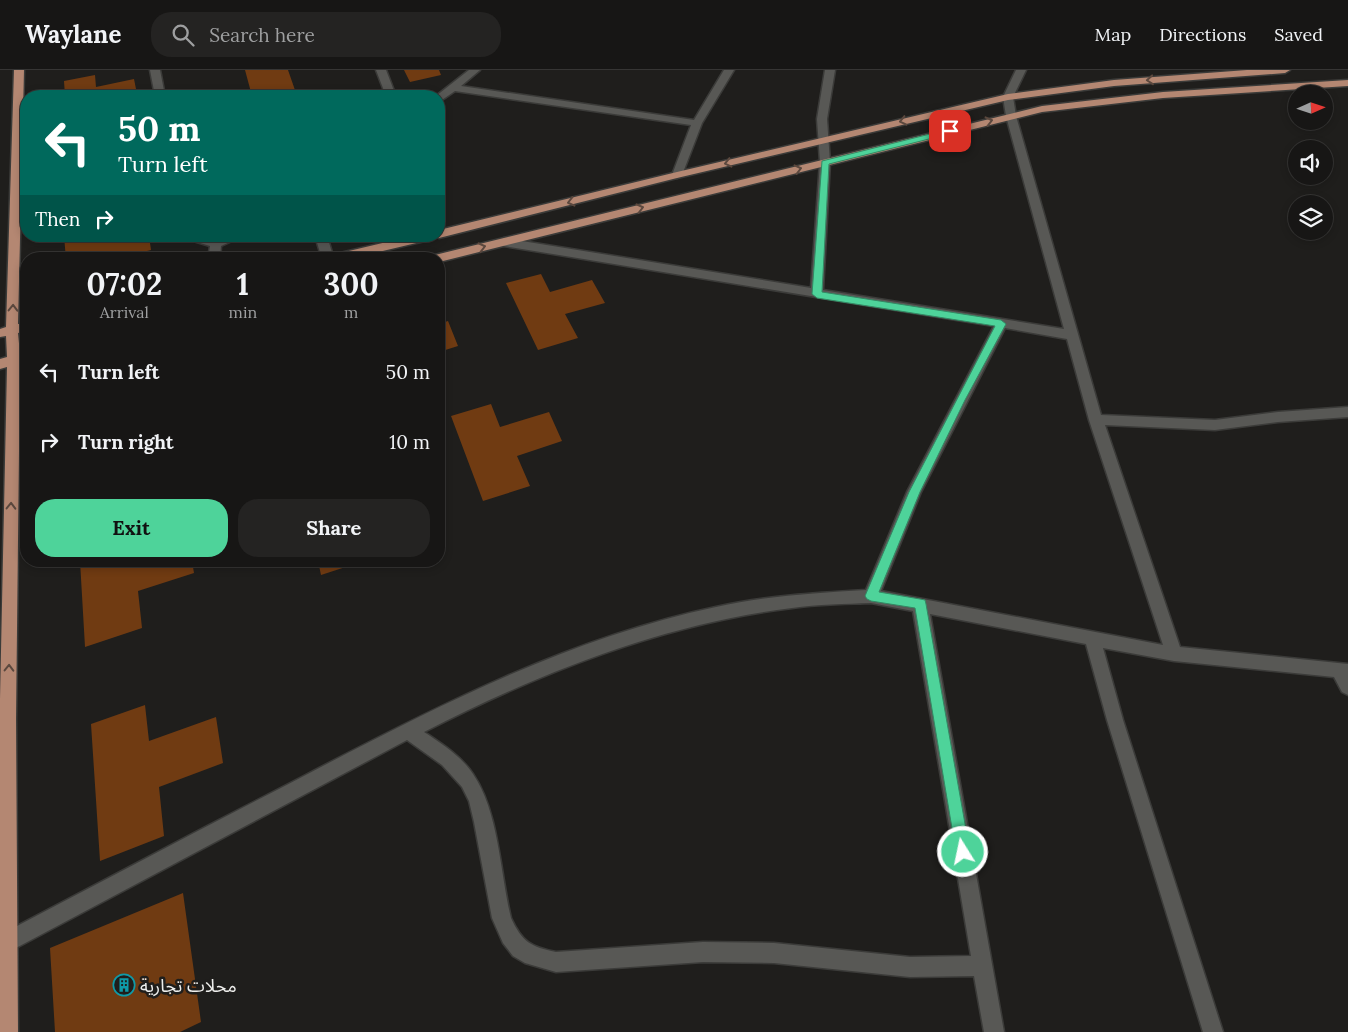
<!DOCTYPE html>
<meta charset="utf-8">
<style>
body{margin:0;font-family:Lora,"Noto Sans Arabic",serif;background:#242322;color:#f1f3f6;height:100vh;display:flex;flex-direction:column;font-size:19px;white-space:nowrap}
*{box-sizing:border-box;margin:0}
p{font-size:16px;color:#9e9fa0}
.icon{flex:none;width:28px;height:28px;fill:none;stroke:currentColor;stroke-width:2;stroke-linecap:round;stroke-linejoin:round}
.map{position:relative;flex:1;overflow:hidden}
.side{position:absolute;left:20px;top:182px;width:425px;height:315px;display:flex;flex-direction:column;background:#171615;border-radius:20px;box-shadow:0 2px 8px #0003,0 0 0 1px #363534}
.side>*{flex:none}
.hud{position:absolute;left:20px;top:20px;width:425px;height:152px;border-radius:20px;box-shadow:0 2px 8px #0003,0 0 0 1px #363534;background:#00695c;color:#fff;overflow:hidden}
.needle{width:32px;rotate:87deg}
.fabs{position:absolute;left:1288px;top:15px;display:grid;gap:10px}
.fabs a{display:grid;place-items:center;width:45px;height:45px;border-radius:50%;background:#171615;box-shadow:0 2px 8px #0003,0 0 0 1px #363534;font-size:25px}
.pin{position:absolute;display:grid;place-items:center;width:42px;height:42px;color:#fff;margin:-21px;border-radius:10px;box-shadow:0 2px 8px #0006}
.me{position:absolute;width:55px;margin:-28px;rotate:350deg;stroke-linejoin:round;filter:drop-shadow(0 0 4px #0008)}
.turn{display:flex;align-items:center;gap:18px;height:105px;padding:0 15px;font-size:22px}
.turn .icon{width:65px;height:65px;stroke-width:2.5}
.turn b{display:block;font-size:35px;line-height:42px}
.then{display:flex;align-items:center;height:48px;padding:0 15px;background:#0003;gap:10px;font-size:19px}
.eta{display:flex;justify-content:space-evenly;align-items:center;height:85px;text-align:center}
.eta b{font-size:30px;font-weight:700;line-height:35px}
.action{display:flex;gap:10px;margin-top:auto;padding:10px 15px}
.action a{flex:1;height:58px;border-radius:20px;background:#4ed39a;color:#111;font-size:20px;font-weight:700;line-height:58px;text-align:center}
.action a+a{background:#242322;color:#f1f3f6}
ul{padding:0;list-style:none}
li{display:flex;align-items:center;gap:15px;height:70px;padding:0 15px}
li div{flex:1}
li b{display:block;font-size:19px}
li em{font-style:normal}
header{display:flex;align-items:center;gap:30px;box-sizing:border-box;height:70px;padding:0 25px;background:#171615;border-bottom:1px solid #363534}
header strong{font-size:24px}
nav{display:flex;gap:28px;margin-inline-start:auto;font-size:18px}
.search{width:350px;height:45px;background:#242322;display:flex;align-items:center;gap:12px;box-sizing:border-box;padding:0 18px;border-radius:20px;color:#9e9fa0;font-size:19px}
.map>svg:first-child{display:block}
</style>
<header>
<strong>Waylane</strong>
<div class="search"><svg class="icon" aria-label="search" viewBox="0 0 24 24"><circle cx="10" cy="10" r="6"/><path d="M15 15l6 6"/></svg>Search here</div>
<nav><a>Map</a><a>Directions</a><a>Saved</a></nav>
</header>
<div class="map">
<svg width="1348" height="962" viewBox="0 0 1348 962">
<rect width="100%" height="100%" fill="#1f1e1c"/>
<!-- building -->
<path fill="#703b12" d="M 245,0 L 288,0 L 296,23 L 282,26 L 252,26 Z
M 404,0 L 439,0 L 441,5 L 410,12 Z
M 95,5 L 96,17 L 134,9 L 137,24 L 125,26 L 65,26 L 64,11 Z
M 64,166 L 102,166 L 103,170 L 118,166 L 149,166 L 151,180 L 115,189 L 66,189 Z
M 541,204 L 550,222 L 592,210 L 605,233 L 565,244 L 578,268 L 538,280 L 506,213 Z
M 448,251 L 458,276 L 439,282 L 439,254 Z
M 491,334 L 500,357 L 549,342 L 562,371 L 517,386 L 530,416 L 483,431 L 451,346 Z
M 80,491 L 192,491 L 194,503 L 138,521 L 142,558 L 85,577 Z
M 318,491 L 361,491 L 361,492 L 321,505 Z
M 145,635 L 149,671 L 216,647 L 223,693 L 159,717 L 164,766 L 100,791 L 91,654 Z
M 183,823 L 201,952 L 180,962 L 55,962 L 50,878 Z"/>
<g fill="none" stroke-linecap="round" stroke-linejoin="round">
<!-- minor casing -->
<g stroke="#3b3b39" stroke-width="3">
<path id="minor" d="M 150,0 L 160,0 L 165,26 L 155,26 Z
M 376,0 L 386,0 L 396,26 L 386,26 Z
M 469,0 L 480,0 L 461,16 L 694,50 L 724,0 L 734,0 L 702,53 L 682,105 L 677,108 L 672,105 L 691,55 L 455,21 L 439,32 L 439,26 L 436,26 Z
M 825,0 L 835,0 L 827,49 L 830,92 L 823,220 L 1064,259 L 1006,46 L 1003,27 L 1016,0 L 1026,0 L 1013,27 L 1016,46 L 1101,345 L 1215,350 L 1278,342 L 1348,337 L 1348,347 L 1278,352 L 1215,360 L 1105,355 L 1180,577 L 1348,594 L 1348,625 L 1342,622 L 1334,607 L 1174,591 L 1103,578 L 1123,650 L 1223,962 L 1203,962 L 1107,650 L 1086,574 L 930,544 L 1004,962 L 984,962 L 974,906 L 910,907 L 774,893 L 703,892 L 556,902 L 525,893 L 513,886 L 503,873 L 492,848 L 474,752 L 469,731 L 462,717 L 442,695 L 407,670 L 14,879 L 7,882 L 0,879 L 0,865 C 101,812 201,759 302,707 C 433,638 569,568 716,537 C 765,526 815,523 866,520 L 907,422 L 994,256 L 504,176 L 498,172 L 504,168 L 811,218 L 820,92 L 817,49 ZM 1005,258 L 1067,269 L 1089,350 L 1163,575 L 881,521 L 921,422 ZM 871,533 L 913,541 L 971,886 L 910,887 L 774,873 L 703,872 L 556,882 C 531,877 522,872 511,848 C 500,803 499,742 473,704 C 461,686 442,674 424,662 C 539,603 663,554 792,538 C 818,534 845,534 871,533 Z
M 185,166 L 204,166 L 216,170 L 225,166 L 243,166 L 221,176 L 220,189 L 208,189 L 210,176 L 187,169 Z
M 315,166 L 327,166 L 334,189 L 322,189 Z"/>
</g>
<!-- major casing -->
<g stroke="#3b3b39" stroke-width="3">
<path id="major" d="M 14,0 L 24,0 L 18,254 L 26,253 L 26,261 L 18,263 L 20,284 L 26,282 L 26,292 L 20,293 L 16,649 L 18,962 L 0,962 L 0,629 L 7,297 L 0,299 L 0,289 L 7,287 L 6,266 L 0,267 L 0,259 L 6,257 Z
M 1247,0 L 1290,0 L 1285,3 L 1114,16 L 1008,30 L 677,108 L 439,168 L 435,166 L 439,166 L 439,160 L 677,102 L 1008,24 L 1114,10 Z
M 1348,10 L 1348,16 L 1163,28 L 1042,42 L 439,192 L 439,189 L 429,189 L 435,185 L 1042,36 L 1163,22 Z
M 412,166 L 435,166 L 429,170 L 349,189 L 326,189 L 332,185 Z"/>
</g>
<!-- minor -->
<use href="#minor" fill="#585855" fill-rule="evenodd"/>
<!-- major -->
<use href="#major" fill="#b48772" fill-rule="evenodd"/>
</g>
<!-- one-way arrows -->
<defs><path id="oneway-chevron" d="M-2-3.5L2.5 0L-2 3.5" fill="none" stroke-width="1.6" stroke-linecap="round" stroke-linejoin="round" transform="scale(1.25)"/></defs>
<g stroke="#5b483e">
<use href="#oneway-chevron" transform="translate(1150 10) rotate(175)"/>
<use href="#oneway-chevron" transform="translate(903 51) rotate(167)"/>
<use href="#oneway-chevron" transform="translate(989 51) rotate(-14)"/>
<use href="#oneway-chevron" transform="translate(728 93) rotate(167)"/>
<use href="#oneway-chevron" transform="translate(798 99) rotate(-14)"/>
<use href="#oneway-chevron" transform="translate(571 132) rotate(166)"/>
<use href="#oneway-chevron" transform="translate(640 138) rotate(-14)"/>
<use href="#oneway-chevron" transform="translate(482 177) rotate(-14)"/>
<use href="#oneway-chevron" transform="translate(13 238) rotate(-89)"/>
<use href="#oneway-chevron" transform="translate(11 436) rotate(-89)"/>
<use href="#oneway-chevron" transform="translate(9 598) rotate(-89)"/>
</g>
<!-- route -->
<path fill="#4ed39a" stroke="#338964" d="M 950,59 L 953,59 L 953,63 L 829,94 L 822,222 L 1001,250 L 1006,254 L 965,330 L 920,422 L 879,522 L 920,529 L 925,530 L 926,534 L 970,782 L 968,786 L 963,788 L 958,786 L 956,782 L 915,538 L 871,531 L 867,529 L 865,526 L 909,422 L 995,256 L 817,228 L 812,224 L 822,91 Z"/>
<!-- icons -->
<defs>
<g id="building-ring" transform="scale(1.125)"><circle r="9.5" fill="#1f1e1c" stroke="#0f9aa8" stroke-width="1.5"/><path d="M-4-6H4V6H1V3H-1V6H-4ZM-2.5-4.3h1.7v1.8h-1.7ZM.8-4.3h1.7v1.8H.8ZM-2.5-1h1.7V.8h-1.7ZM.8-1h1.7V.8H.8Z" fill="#0f9aa8"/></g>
</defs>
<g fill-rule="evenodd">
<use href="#building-ring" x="124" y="915"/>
</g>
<g text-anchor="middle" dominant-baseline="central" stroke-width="5" stroke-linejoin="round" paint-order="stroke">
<!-- near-poi labels -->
<g font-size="18" fill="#eeeeec" stroke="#1f1e1c" text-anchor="start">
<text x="140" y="915">محلات تجارية</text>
</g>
</g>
</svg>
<div class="fabs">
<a><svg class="needle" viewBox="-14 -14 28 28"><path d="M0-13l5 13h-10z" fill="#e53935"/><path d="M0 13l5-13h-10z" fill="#9e9fa0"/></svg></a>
<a><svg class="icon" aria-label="sound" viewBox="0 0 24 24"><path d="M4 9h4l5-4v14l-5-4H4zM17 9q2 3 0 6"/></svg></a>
<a><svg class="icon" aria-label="layers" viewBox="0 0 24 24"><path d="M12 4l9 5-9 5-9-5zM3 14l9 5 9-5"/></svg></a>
</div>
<div class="pin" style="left:950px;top:61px;background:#d93025"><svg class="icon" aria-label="arrive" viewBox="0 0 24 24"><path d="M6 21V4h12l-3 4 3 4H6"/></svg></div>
<svg class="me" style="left:963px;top:782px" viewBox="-20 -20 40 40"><circle r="17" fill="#4ed39a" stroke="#fff" stroke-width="3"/><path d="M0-11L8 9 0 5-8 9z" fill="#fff"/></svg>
<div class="hud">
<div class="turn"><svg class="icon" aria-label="left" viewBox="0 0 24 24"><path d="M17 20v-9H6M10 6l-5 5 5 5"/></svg><div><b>50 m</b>Turn left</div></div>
<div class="then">Then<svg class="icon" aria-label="right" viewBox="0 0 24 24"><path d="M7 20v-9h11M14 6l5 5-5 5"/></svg></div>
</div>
<section class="side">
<div class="eta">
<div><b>07:02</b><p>Arrival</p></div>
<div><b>1</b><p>min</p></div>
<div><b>300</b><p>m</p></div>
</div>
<ul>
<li><svg class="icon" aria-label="left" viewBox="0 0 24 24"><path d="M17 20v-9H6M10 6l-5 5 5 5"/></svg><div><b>Turn left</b></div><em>50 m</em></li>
<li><svg class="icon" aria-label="right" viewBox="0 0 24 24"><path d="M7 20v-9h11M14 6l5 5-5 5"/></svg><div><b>Turn right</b></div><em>10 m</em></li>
</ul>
<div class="action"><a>Exit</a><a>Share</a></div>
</section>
</div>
